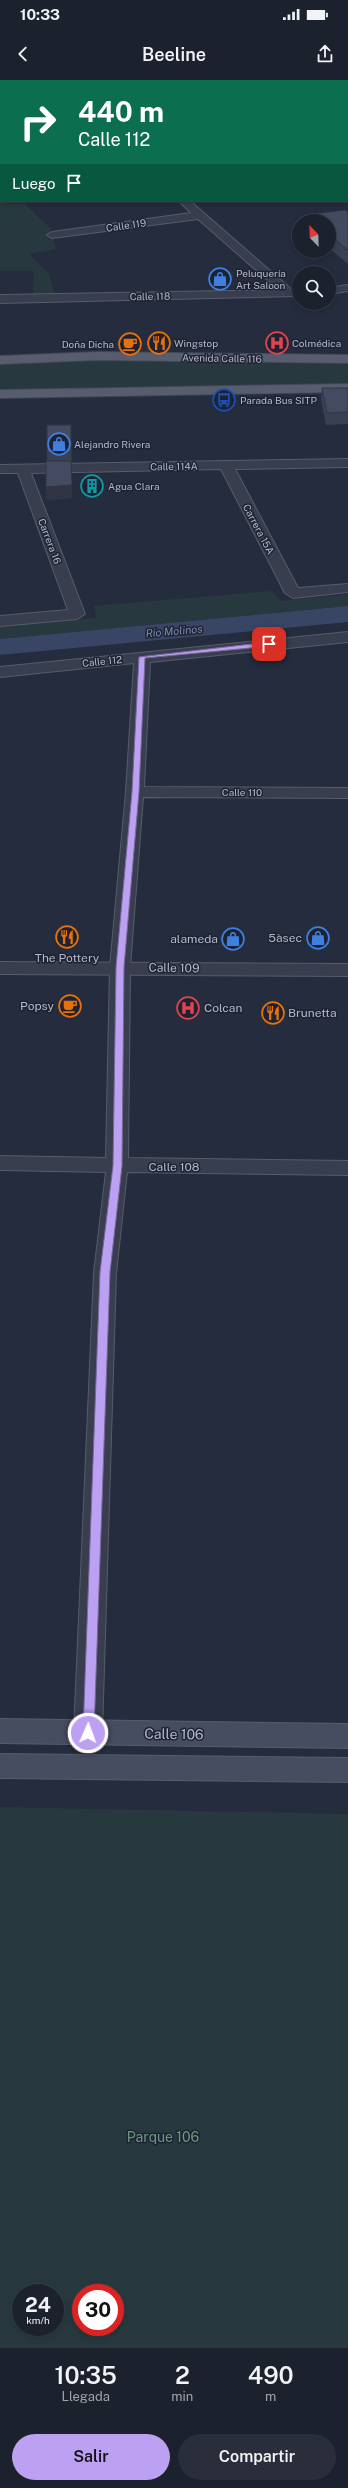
<!DOCTYPE html>
<html lang="es">
<meta charset="utf-8">
<style>
body{margin:0;font-family:"Public Sans",sans-serif;background:#292e3a;color:#f1f3f6;height:100vh;display:flex;flex-direction:column;font-size:15px;white-space:nowrap}
*{box-sizing:border-box;margin:0}
p{font-size:13px;color:#a0a3aa}
.icon{flex:none;width:22px;height:22px;fill:none;stroke:currentColor;stroke-width:2;stroke-linecap:round;stroke-linejoin:round}
.map{position:relative;height:2268px;overflow:hidden}
.panel{display:flex;flex-direction:column;background:#1c212e;flex:1}
.panel>*{flex:none}
.top-card{position:absolute;left:0px;top:0px;width:348px;height:122px;box-shadow:0 2px 6px #0003,0 0 0 1px #3a3e4a;background:#0b6e4f;color:#fff;overflow:hidden}
.needle{width:26px;rotate:337deg}
.buttons{position:absolute;left:292px;top:134px;display:grid;gap:8px}
.buttons a{display:grid;place-items:center;width:44px;height:44px;border-radius:50%;background:#1c212e;box-shadow:0 2px 6px #0003,0 0 0 1px #3a3e4a;font-size:20px}
.speed{position:absolute;left:12px;top:2204px;display:flex;gap:8px;font-size:20px;font-weight:700;text-align:center}
.speed>*{display:grid;place-content:center;width:52px;height:52px;border-radius:50%;background:#1c212e;box-shadow:0 2px 6px #0003,0 0 0 1px #3a3e4a;line-height:1}
.speed small{font-size:10px;font-weight:400}
.speed .limit{border:6px solid #d22;background:#fff;color:#111}
.pin{position:absolute;display:grid;place-items:center;width:34px;height:34px;color:#fff;margin:-17px;border-radius:8px;box-shadow:0 2px 6px #0006}
.me{position:absolute;width:44px;margin:-22px;rotate:2deg;stroke-linejoin:round;filter:drop-shadow(0 0 3px #0008)}
.turn{display:flex;align-items:center;gap:14px;height:84px;padding:0 12px;font-size:18px}
.turn .icon{width:52px;height:52px;stroke-width:2.5}
.turn b{display:block;font-size:28px;line-height:34px}
.then{display:flex;align-items:center;height:38px;padding:0 12px;background:#0003;gap:8px;font-size:15px}
.eta{display:flex;justify-content:space-evenly;align-items:center;height:68px;text-align:center}
.eta b{font-size:24px;font-weight:600;line-height:28px}
.primary-button{display:flex;gap:8px;margin-top:auto;padding:8px 12px}
.primary-button a{flex:1;height:46px;border-radius:24px;background:#bca0f2;color:#111;font-size:16px;font-weight:600;line-height:46px;text-align:center}
.primary-button a+a{background:#292e3a;color:#f1f3f6}
.status{display:flex;justify-content:space-between;align-items:center;height:28px;padding:0 20px;background:#1c212e;direction:ltr}
.status svg{height:11px;fill:currentColor}
header{display:flex;justify-content:space-between;align-items:center;height:52px;padding:0 12px;background:#1c212e;font-size:18px;font-weight:600}
.map>svg:first-child{display:block}
</style>
<div class="status"><b>10:33</b><svg viewBox="0 0 49 12"><path d="M0 12V9h3v3zM5 12V6h3v6zM10 12V3h3v9zM15 12V0h3v12zM26 1h20v11H26zM47 4h2v5h-2z"/></svg></div>
<header><svg class="icon" aria-label="back" viewBox="0 0 24 24"><path d="M15 5l-7 7 7 7"/></svg>Beeline<svg class="icon" aria-label="share" viewBox="0 0 24 24"><path d="M12 15V3M7 8l5-5 5 5M5 13v7h14v-7"/></svg></header>
<div class="map">
<svg width="348" height="2268" viewBox="0 0 348 2268">
<rect width="100%" height="100%" fill="#252c3e"/>
<!-- green -->
<path fill="#27393f" fill-rule="evenodd" d="M 0,112 L 1,121 L 22,121 L 50,148 L 56,169 L 29,174 L 49,194 L 55,216 L 33,216 L 34,191 L 0,191 Z
M 45,280 L 348,283 L 348,306 L 0,311 L 0,283 Z
M 272,511 L 281,521 L 348,514 L 348,526 L 0,559 L 0,546 L 96,538 L 94,526 Z
M 0,1727 L 348,1734 L 348,2268 L 0,2268 ZM 21,2213 L 55,2213 L 55,2247 L 21,2247 ZM 81,2213 L 115,2213 L 115,2247 L 81,2247 Z"/>
<!-- water -->
<path fill="#394565" d="M 348,526 L 348,542 L 0,575 L 0,559 Z"/>
<g fill="none" stroke-linecap="round" stroke-linejoin="round">
<!-- minor casing -->
<g stroke="#575c6c" stroke-width="2">
<path id="minor" d="M 40,0 L 50,0 L 51,1 L 41,1 Z
M 0,51 L 1,51 L 1,57 L 0,57 Z
M 0,100 L 1,100 L 1,106 L 0,106 Z
M 179,121 L 190,121 L 292,210 L 299,210 L 299,216 L 0,223 L 0,215 L 279,210 L 198,139 L 52,158 L 47,155 L 52,152 L 191,133 Z
M 348,205 L 348,211 L 329,214 L 329,208 Z
M 348,379 L 348,387 L 235,389 L 298,508 L 348,504 L 348,512 L 293,518 L 285,513 L 221,389 L 31,393 L 85,534 L 77,539 L 0,546 L 0,536 L 68,530 L 18,393 L 0,393 L 0,385 Z
M 348,552 L 348,562 L 150,582 L 144,707 L 348,708 L 348,718 L 143,717 L 130,887 L 128,1078 L 348,1081 L 348,1095 L 127,1092 L 116,1193 L 102,1653 L 98,1661 L 88,1665 L 78,1661 L 74,1653 L 94,1193 L 106,1092 L 0,1090 L 0,1076 L 106,1078 L 110,887 L 126,712 L 134,583 L 0,597 L 0,587 Z"/>
</g>
<!-- tertiary casing -->
<g stroke="#575c6c" stroke-width="2">
<path id="tertiary" d="M 104,0 L 128,0 L 103,1 Z
M 347,97 L 348,97 L 348,103 L 347,103 Z
M 0,882 L 348,884 L 348,896 L 0,894 Z"/>
</g>
<!-- secondary casing -->
<g stroke="#575c6c" stroke-width="2">
<path id="secondary" d="M 189,0 L 199,0 L 200,1 L 190,1 Z
M 220,0 L 230,0 L 231,1 L 221,1 Z
M 347,87 L 348,87 L 348,94 L 347,94 Z
M 347,113 L 348,113 L 348,120 L 347,120 Z
M 0,1639 L 348,1644 L 348,1668 L 0,1663 Z
M 0,1674 L 348,1678 L 348,1702 L 0,1698 Z"/>
</g>
<!-- primary casing -->
<g stroke="#424757" stroke-width="2">
<path id="primary" d="M 98,272 L 348,275 L 348,283 L 98,280 L 0,284 L 0,276 Z
M 348,304 L 348,312 L 0,318 L 0,310 Z"/>
</g>
<!-- minor -->
<use href="#minor" fill="#393e4e" fill-rule="evenodd"/>
<!-- tertiary -->
<use href="#tertiary" fill="#393e4e" fill-rule="evenodd"/>
<!-- secondary -->
<use href="#secondary" fill="#474d61" fill-rule="evenodd"/>
<!-- primary -->
<use href="#primary" fill="#575d6e" fill-rule="evenodd"/>
</g>
<!-- wall -->
<path fill="#3a4053" d="M 347,29 L 348,29 L 348,66 L 347,65 Z
M 348,132 L 348,184 L 329,168 L 329,141 L 304,141 L 304,135 Z
M 322,308 L 348,308 L 348,344 L 326,345 L 321,320 Z
M 71,345 L 72,418 L 47,420 L 46,407 L 47,381 L 47,373 Z"/>
<!-- shaded-wall -->
<path fill="#303443" d="M 0,20 L 1,20 L 1,28 L 0,28 Z
M 71,381 L 72,418 L 47,420 L 46,407 Z"/>
<!-- building -->
<path fill="#444b60" stroke="#303443" d="M 2,0 L 29,0 L 30,1 L 2,1 Z
M 1,4 L 1,20 L 0,20 L 0,5 Z
M 347,29 L 348,29 L 348,56 L 347,55 Z
M 345,130 L 348,132 L 348,170 L 329,155 L 329,141 L 312,141 L 304,135 Z
M 322,308 L 348,308 L 348,332 L 327,333 Z
M 47,345 L 71,345 L 71,372 L 47,373 Z
M 46,381 L 71,381 L 72,405 L 46,407 Z"/>
<!-- route -->
<path fill="#bca0f2" stroke="#7a689d" d="M 269,562 L 271,566 L 145,578 L 139,712 L 124,887 L 122,1086 L 110,1192 L 94,1653 L 88,1658 L 83,1653 L 100,1192 L 113,1086 L 116,887 L 132,712 L 139,577 Z"/>
<!-- icons -->
<defs>
<g id="shop-ring" transform="scale(1.15)"><circle r="9.5" fill="#1e2333" stroke="#3f7fe0" stroke-width="1.5"/><path d="M-5-2.5h2.3a2.7 3.5 0 0 1 5.4 0H5L5.5 6h-11ZM-1.5-2.5h3a1.5 2.3 0 0 0-3 0Z" fill="#3f7fe0"/></g>
<g id="restaurant-ring" transform="scale(1.15)"><circle r="9.5" fill="#1e2333" stroke="#e8710a" stroke-width="1.5"/><path d="M-5-6h1v4h1v-4h1v4h1v-4h1v5L-1.5 .5V6h-2V.5L-5-1ZM5-6V6H3V1.5H1.5Q1.5-4 5-6Z" fill="#e8710a"/></g>
<g id="hospital-ring" transform="scale(1.15)"><circle r="9.5" fill="#1e2333" stroke="#e0444e" stroke-width="1.5"/><path d="M-5-5h3v3.5h4V-5h3V5h-3V1.5h-4V5h-3Z" fill="#e0444e"/></g>
<g id="cafe-ring" transform="scale(1.15)"><circle r="9.5" fill="#1e2333" stroke="#e8710a" stroke-width="1.5"/><path d="M-5.5-4.5H6V0H3Q3 3.5 0 3.5H-2.5Q-5.5 3.5-5.5 0ZM3-3.2v2h1.7v-2ZM-6 4.5H4V6H-6Z" fill="#e8710a"/></g>
<g id="bus-ring" transform="scale(1.15)"><circle r="9.5" fill="#1e2333" stroke="#1a4fb4" stroke-width="1.5"/><path d="M-5-6H5V4H4V6H2V4H-2V6H-4V4H-5ZM-3.5-4V0h7V-4ZM-3.5 1.2v1.5H-2V1.2ZM2 1.2v1.5H3.5V1.2Z" fill="#1a4fb4"/></g>
<g id="building-ring" transform="scale(1.15)"><circle r="9.5" fill="#1e2333" stroke="#0f9aa8" stroke-width="1.5"/><path d="M-4-6H4V6H1V3H-1V6H-4ZM-2.5-4.3h1.7v1.8h-1.7ZM.8-4.3h1.7v1.8H.8ZM-2.5-1h1.7V.8h-1.7ZM.8-1h1.7V.8H.8Z" fill="#0f9aa8"/></g>
</defs>
<g fill-rule="evenodd">
<use href="#shop-ring" x="220" y="199"/>
<use href="#restaurant-ring" x="159" y="263"/>
<use href="#hospital-ring" x="277" y="263"/>
<use href="#cafe-ring" x="130" y="264"/>
<use href="#bus-ring" x="224" y="320"/>
<use href="#shop-ring" x="59" y="364"/>
<use href="#building-ring" x="92" y="406"/>
<use href="#restaurant-ring" x="67" y="857"/>
<use href="#shop-ring" x="318" y="858"/>
<use href="#shop-ring" x="233" y="859"/>
<use href="#cafe-ring" x="70" y="926"/>
<use href="#hospital-ring" x="188" y="928"/>
<use href="#restaurant-ring" x="273" y="933"/>
</g>
<g text-anchor="middle" dominant-baseline="central" stroke-width="3" stroke-linejoin="round" paint-order="stroke">
<!-- far-street labels -->
<g font-size="10" fill="#b5bac9" stroke="#1e2333">
<text transform="translate(126 145) rotate(-8)">Calle 119</text>
<text transform="translate(150 216) rotate(-1)">Calle 118</text>
<text transform="translate(222 278) rotate(1)">Avenida Calle 116</text>
<text transform="translate(174 386) rotate(-1)">Calle 114A</text>
<text transform="translate(259 449) rotate(62)">Carrera 15A</text>
<text transform="translate(50 461) rotate(69)">Carrera 16</text>
<text transform="translate(102 581) rotate(-6)">Calle 112</text>
<text x="242" y="712">Calle 110</text>
</g>
<!-- far-poi labels -->
<g font-size="10" fill="#b5bac9" stroke="#1e2333" text-anchor="start">
<text x="236" y="193">Peluquería<tspan x="236" dy="12">Art Saloon</tspan></text>
<text x="174" y="263">Wingstop</text>
<text x="292" y="263">Colmédica</text>
<text x="114" y="264" text-anchor="end">Doña Dicha</text>
<text x="240" y="320">Parada Bus SITP</text>
<text x="74" y="364">Alejandro Rivera</text>
<text x="108" y="406">Agua Clara</text>
</g>
<!-- far-water labels -->
<g font-size="11" font-style="italic" fill="#7c8cb1" stroke="#1e2333">
<text transform="translate(174 551) rotate(-5)">Río Molinos</text>
</g>
<!-- poi labels -->
<g font-size="12" fill="#b5bac9" stroke="#1e2333" text-anchor="end">
<text x="302" y="858">5àsec</text>
<text x="218" y="859">alameda</text>
<text x="67" y="878" text-anchor="middle">The Pottery</text>
<text x="54" y="926">Popsy</text>
<text x="204" y="928" text-anchor="start">Colcan</text>
<text x="288" y="933" text-anchor="start">Brunetta</text>
</g>
<!-- street labels -->
<g font-size="12" fill="#b5bac9" stroke="#1e2333">
<text transform="translate(174 888) rotate(1)">Calle 109</text>
<text x="174" y="1087">Calle 108</text>
</g>
<!-- near-street labels -->
<g font-size="14" fill="#b5bac9" stroke="#1e2333">
<text transform="translate(174 1654) rotate(1)">Calle 106</text>
</g>
<!-- near-park labels -->
<g font-size="14" fill="#6c9a7d" stroke="#1e2333">
<text x="163" y="2057">Parque 106</text>
</g>
</g>
</svg>
<div class="buttons">
<a><svg class="needle" viewBox="-14 -14 28 28"><path d="M0-13l5 13h-10z" fill="#e53935"/><path d="M0 13l5-13h-10z" fill="#a0a3aa"/></svg></a>
<a><svg class="icon" aria-label="search" viewBox="0 0 24 24"><circle cx="10" cy="10" r="6"/><path d="M15 15l6 6"/></svg></a>
</div>
<div class="speed"><div>24<small>km/h</small></div><div class="limit">30</div></div>
<div class="pin" style="left:269px;top:564px;background:#d93025"><svg class="icon" aria-label="arrive" viewBox="0 0 24 24"><path d="M6 21V4h12l-3 4 3 4H6"/></svg></div>
<svg class="me" style="left:88px;top:1653px" viewBox="-20 -20 40 40"><circle r="17" fill="#bca0f2" stroke="#fff" stroke-width="3"/><path d="M0-11L8 9 0 5-8 9z" fill="#fff"/></svg>
<div class="top-card">
<div class="turn"><svg class="icon" aria-label="right" viewBox="0 0 24 24"><path d="M7 20v-9h11M14 6l5 5-5 5"/></svg><div><b>440 m</b>Calle 112</div></div>
<div class="then">Luego<svg class="icon" aria-label="arrive" viewBox="0 0 24 24"><path d="M6 21V4h12l-3 4 3 4H6"/></svg></div>
</div>
</div>
<section class="panel">
<div class="eta">
<div><b>10:35</b><p>Llegada</p></div>
<div><b>2</b><p>min</p></div>
<div><b>490</b><p>m</p></div>
</div>
<div class="primary-button"><a>Salir</a><a>Compartir</a></div>
</section>
